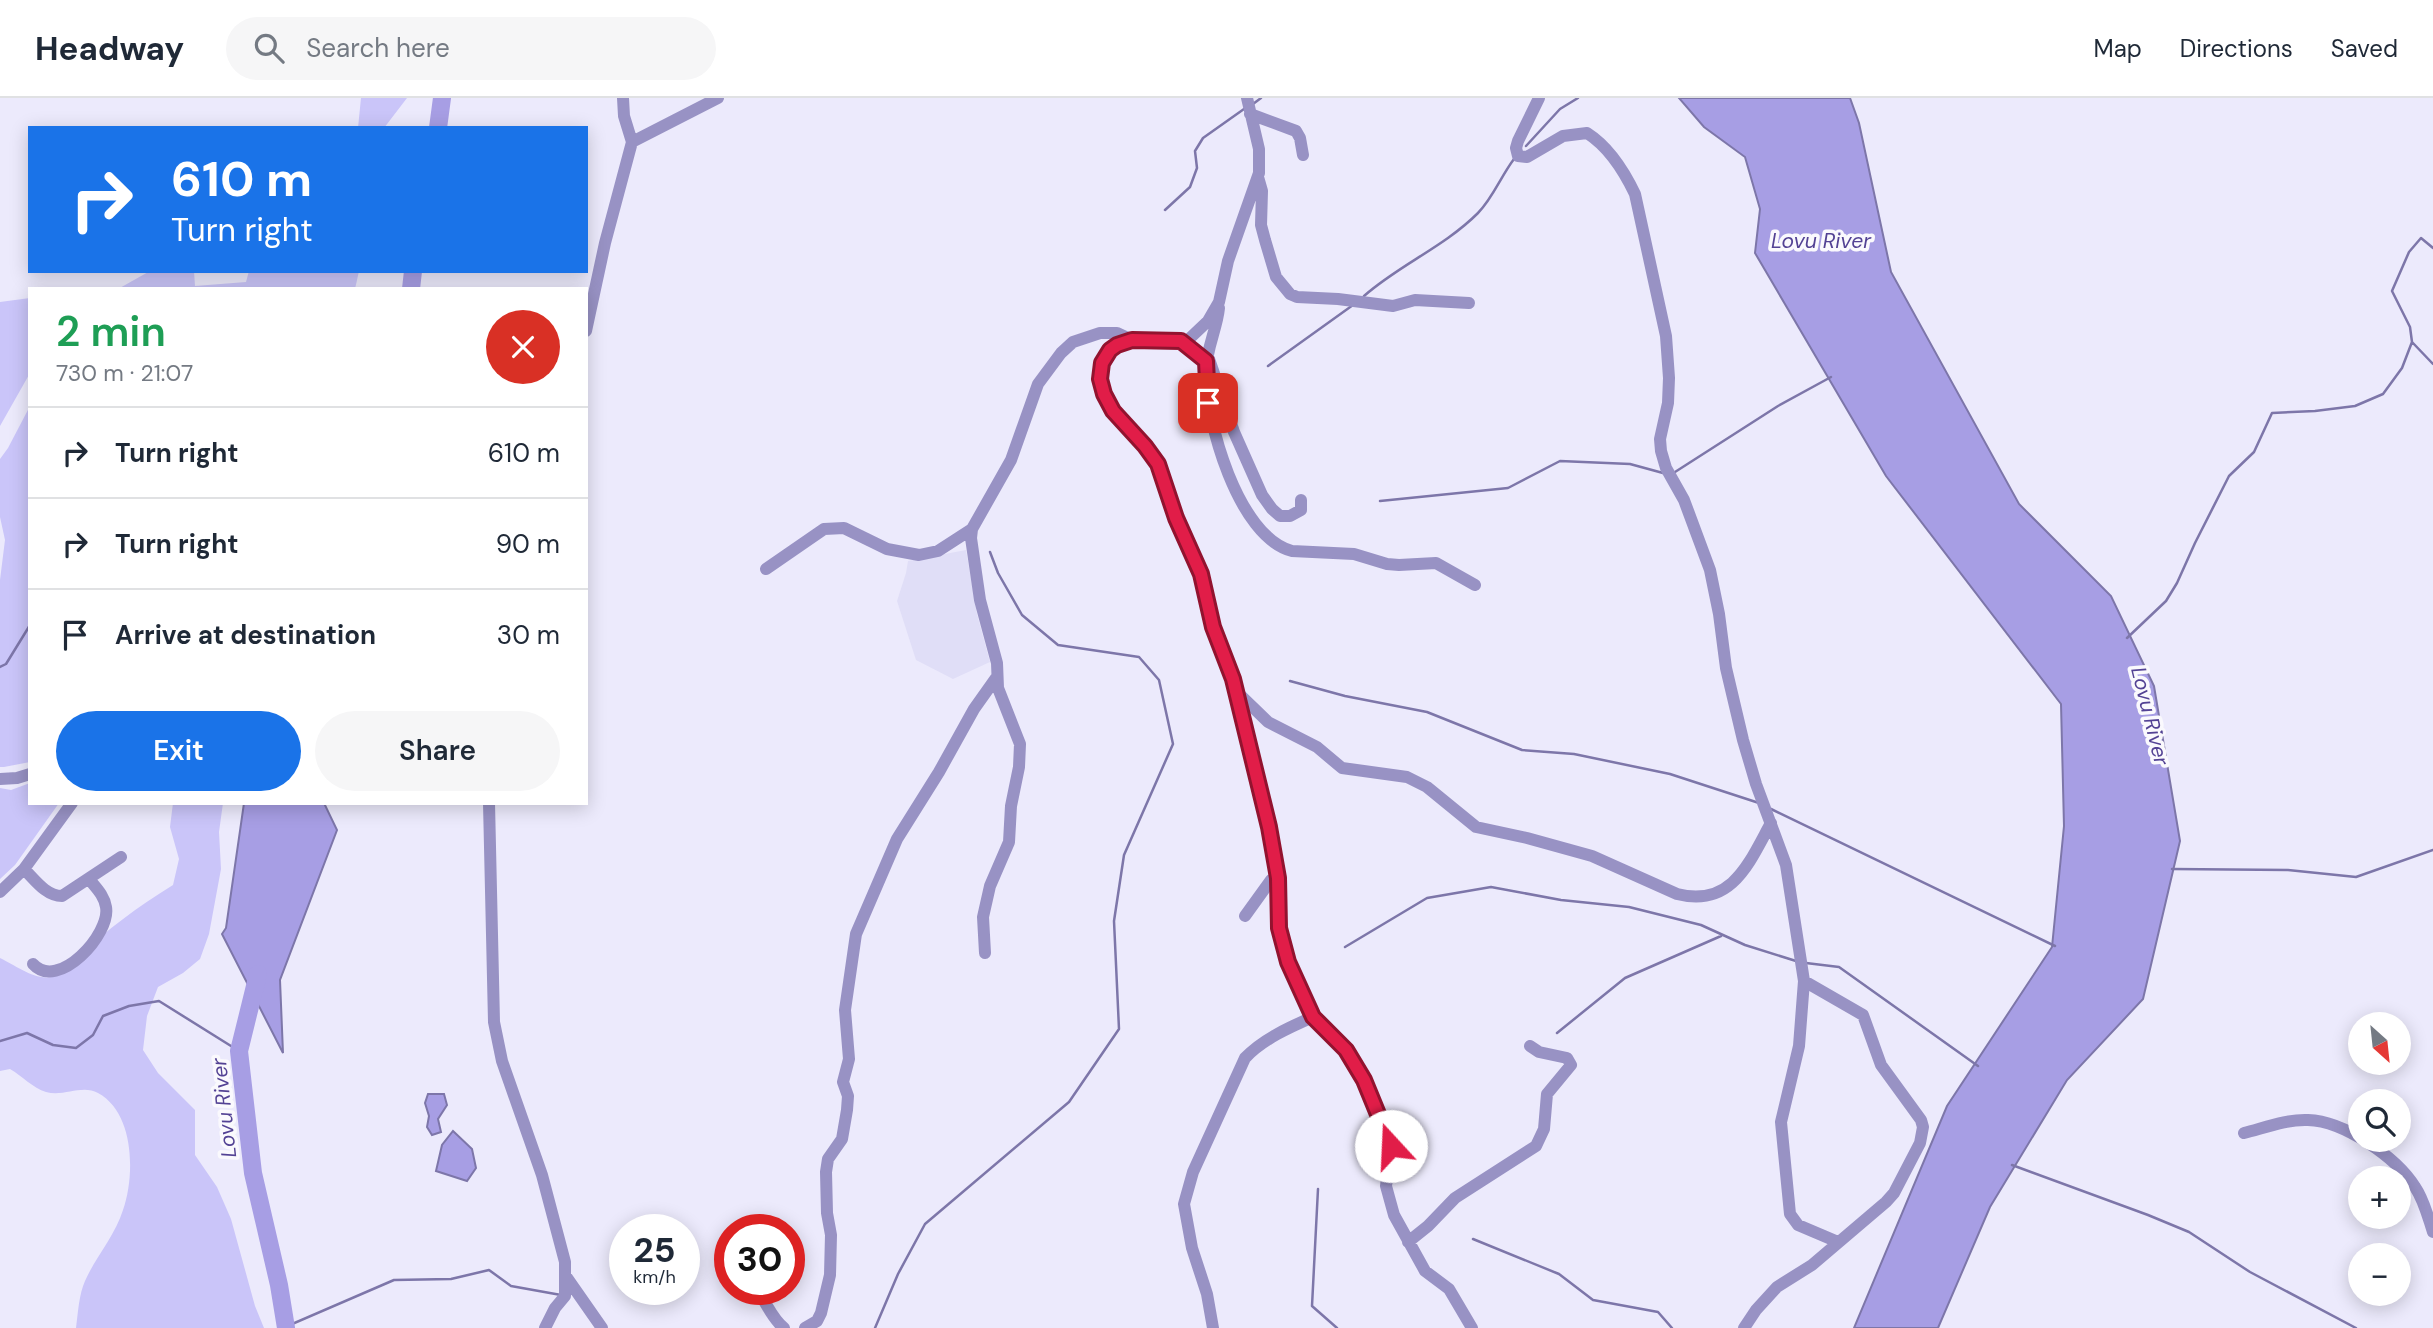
<!DOCTYPE html>
<meta charset="utf-8">
<style>
body{margin:0;font-family:"DM Sans",sans-serif;background:#f6f6f7;color:#1f2937;height:100vh;display:flex;flex-direction:column;font-size:26px;white-space:nowrap}
*{box-sizing:border-box;margin:0}
p{font-size:23px;color:#747a83}
.icon{flex:none;width:38px;height:38px;fill:none;stroke:currentColor;stroke-width:2;stroke-linecap:round;stroke-linejoin:round}
.map{position:relative;flex:1;overflow:hidden}
.panel{position:absolute;left:28px;top:189px;width:560px;height:518px;display:flex;flex-direction:column;background:#fff;border-radius:0px;box-shadow:0 4px 18px #0003}
.panel>*{flex:none}
.top-card{position:absolute;left:28px;top:28px;width:560px;height:147px;border-radius:0px;box-shadow:0 4px 18px #0003;background:#1a73e8;color:#fff;overflow:hidden}
.needle{width:46px;rotate:153deg}
.tools{position:absolute;left:2348px;top:914px;display:grid;gap:14px}
.tools a{display:grid;place-items:center;width:63px;height:63px;border-radius:50%;background:#fff;box-shadow:0 4px 18px #0003;font-size:35px}
.speed{position:absolute;left:609px;top:1116px;display:flex;gap:14px;font-size:35px;font-weight:700;text-align:center}
.speed>*{display:grid;place-content:center;width:91px;height:91px;border-radius:50%;background:#fff;box-shadow:0 4px 18px #0003;line-height:1}
.speed small{font-size:18px;font-weight:400}
.speed .limit{border:10px solid #d22;background:#fff;color:#111}
.pin{position:absolute;display:grid;place-items:center;width:60px;height:60px;color:#fff;margin:-30px;border-radius:14px;box-shadow:0 4px 10px #0006}
.me{position:absolute;width:77px;margin:-38px;rotate:340deg;stroke-linejoin:round;filter:drop-shadow(0 0 5px #0008)}
.turn{display:flex;align-items:center;gap:24px;height:147px;padding:0 28px;font-size:32px}
.turn .icon{width:91px;height:91px;stroke-width:2.5}
.turn b{display:block;font-size:49px;line-height:60px}
.round{display:grid;place-items:center;flex:none;width:74px;height:74px;border-radius:37px;background:#f6f6f7}
.summary{display:flex;align-items:center;justify-content:space-between;height:119px;padding:0 28px}
h1{font-size:42px;font-weight:600;line-height:52px;color:#1e9e55}
.cta{display:flex;gap:14px;margin-top:auto;padding:14px 28px}
.cta a{flex:1;height:80px;border-radius:42px;background:#1a73e8;color:#fff;font-size:28px;font-weight:600;line-height:80px;text-align:center}
.cta a+a{background:#f6f6f7;color:#1f2937}
ul{padding:0;list-style:none}
li{display:flex;align-items:center;gap:21px;height:91px;padding:0 28px;border-top:2px solid #e0e1e3}
li div{flex:1}
li b{display:block;font-size:26px}
li em{font-style:normal}
header{display:flex;align-items:center;gap:42px;box-sizing:border-box;height:98px;padding:0 35px;background:#fff;border-bottom:2px solid #e0e1e3}
header strong{font-size:33px}
nav{display:flex;gap:38px;margin-inline-start:auto;font-size:24px}
.search{width:490px;height:63px;background:#f6f6f7;display:flex;align-items:center;gap:18px;box-sizing:border-box;padding:0 24px;border-radius:38px;color:#747a83;font-size:26px}
.map>svg:first-child{display:block}
</style>
<header>
<strong>Headway</strong>
<div class="search"><svg class="icon" aria-label="search" viewBox="0 0 24 24"><circle cx="10" cy="10" r="6"/><path d="M15 15l6 6"/></svg>Search here</div>
<nav><a>Map</a><a>Directions</a><a>Saved</a></nav>
</header>
<div class="map">
<svg width="2433" height="1230" viewBox="0 0 2433 1230">
<rect width="100%" height="100%" fill="#eceafc"/>
<!-- built -->
<path fill="#e0def7" d="M 966,452 L 977,516 L 990,564 L 953,581 L 916,562 L 897,503 L 906,475 L 908,463 Z"/>
<!-- green -->
<path fill="#cac5f9" d="M 361,0 L 407,0 L 384,30 L 358,30 Z
M 150,173 L 194,173 L 195,188 L 246,184 L 249,173 L 359,173 L 355,191 L 118,191 Z
M 30,200 L 30,275 L 0,328 L 0,204 Z
M 30,308 L 30,664 L 4,669 L 0,669 L 0,482 L 5,442 L 0,419 L 0,361 L 8,350 Z
M 30,685 L 30,705 L 59,705 L 15,767 L 0,781 L 0,690 L 11,692 Z
M 173,705 L 223,705 L 219,734 L 221,771 L 209,836 L 200,861 L 183,875 L 158,889 L 147,918 L 143,952 L 158,975 L 195,1012 L 195,1057 L 217,1089 L 231,1121 L 255,1208 L 264,1230 L 76,1230 C 78,1215 79,1196 85,1183 C 96,1158 115,1138 123,1112 C 135,1078 135,1015 98,995 C 82,986 64,999 46,994 C 33,990 22,978 10,971 L 0,973 L 0,860 C 15,867 34,882 51,879 C 62,877 69,868 77,860 C 107,831 138,809 173,787 L 179,761 L 170,729 Z"/>
<!-- water -->
<path fill="#a79ee4" stroke="#7d76a9" stroke-width="2" d="M 1679,0 L 1850,0 L 1859,25 L 1891,174 L 2019,406 L 2111,498 L 2154,588 L 2180,743 L 2143,901 L 2067,982 L 1990,1109 L 1938,1230 L 1854,1230 L 1947,1008 L 2052,849 L 2064,728 L 2061,606 L 1886,378 L 1755,155 L 1760,111 L 1745,59 L 1704,29 Z
M 244,705 L 324,705 L 337,732 L 280,882 L 283,955 L 222,836 L 226,830 Z
M 428,996 L 444,996 L 447,1007 L 438,1021 L 441,1034 L 432,1037 L 427,1029 L 429,1018 L 425,1005 Z
M 453,1033 L 472,1051 L 476,1070 L 467,1083 L 436,1073 L 442,1047 Z"/>
<g fill="none" stroke-linecap="round" stroke-linejoin="round">
<!-- stream -->
<path stroke="#7d76a9" stroke-width="2.5" d="M 1253,6 L 1261,0
M 1526,48 L 1560,11 L 1578,0
M 1165,112 L 1190,89 L 1197,70 L 1195,53 L 1203,40 L 1244,11
M 1364,198 C 1399,167 1444,149 1478,115 C 1493,100 1501,78 1514,61
M 2412,244 L 2433,266
M 1268,268 L 1353,207
M 1675,374 L 1778,308 L 1831,279
M 1380,403 L 1508,390 L 1560,363 L 1630,366 L 1663,375
M 2127,540 L 2166,503 L 2177,485 L 2195,445 L 2229,378 L 2254,354 L 2272,315 L 2315,313 L 2355,308 L 2383,296 L 2402,270 L 2412,244 L 2410,229 L 2392,193 L 2409,154 L 2421,140 L 2433,150
M 0,569 L 6,566 L 30,527
M 1290,583 L 1345,598 L 1427,614 L 1522,652 L 1574,656 L 1670,676 L 1759,705
M 1771,711 L 2055,848
M 2172,771 L 2288,772 L 2356,779 L 2433,752
M 1345,849 L 1427,800 L 1491,789 L 1561,802 L 1629,809 L 1701,827 L 1745,847 L 1796,863
M 1806,865 L 1839,869 L 1978,968
M 1557,935 L 1625,880 L 1721,838
M 0,943 L 27,935 L 53,947 L 76,950 L 93,937 L 103,918 L 129,908 L 159,903 L 239,953
M 2012,1067 L 2148,1117 L 2189,1134 L 2250,1174 L 2356,1230
M 1318,1091 L 1312,1208 L 1337,1230
M 1473,1141 L 1559,1176 L 1593,1202 L 1658,1214 L 1672,1230
M 283,1230 L 394,1182 L 451,1181 L 489,1172 L 511,1188 L 561,1197
M 875,1230 L 898,1176 L 925,1126 L 1069,1004 L 1119,931 L 1114,823 L 1124,757 L 1173,646 L 1159,582 L 1139,559 L 1058,547 L 1022,517 L 998,475 L 990,454"/>
<!-- river -->
<path stroke="#a79ee4" stroke-width="18" d="M 438,30 L 442,0
M 411,191 L 413,173
M 258,876 L 239,953 L 253,1075 L 279,1187 L 286,1230"/>
<!-- minor -->
<path stroke="#9892c4" stroke-width="12" d="M 1247,0 L 1259,51 L 1259,75 L 1228,163 L 1219,204 L 1208,223 L 1189,241 L 1179,244 L 1132,242 L 1117,247 L 1106,258 L 1102,266 L 1100,280 L 1104,296 L 1113,313 L 1145,347 L 1158,366 L 1176,420 L 1201,476 L 1213,529 L 1233,581 L 1269,729 L 1278,780 L 1279,830 L 1288,864 L 1313,919 L 1345,952 L 1370,993 L 1391,1048 L 1386,1088 L 1394,1117 L 1425,1173 L 1449,1191 L 1472,1230
M 1539,0 L 1518,43 L 1516,50 L 1518,58 L 1527,59 L 1563,38 L 1587,35 C 1609,49 1624,73 1635,96 L 1666,238 L 1669,280 L 1668,305 L 1660,341 L 1661,353 L 1666,370 L 1684,402 L 1710,472 L 1719,516 L 1726,570 L 1743,642 L 1756,686 L 1786,767 L 1804,883 L 1863,917 L 1881,967 L 1921,1022 L 1923,1029 L 1920,1045 L 1894,1095 L 1886,1104 L 1812,1167 L 1777,1189 L 1756,1212 L 1744,1230
M 1250,16 L 1296,33 L 1300,40 L 1303,57
M 632,44 L 718,0
M 1258,79 L 1262,93 L 1261,127 L 1265,142 L 1276,179 L 1290,196 L 1297,199 L 1338,201 L 1393,208 L 1415,202 L 1469,205
M 1219,210 C 1217,231 1206,251 1206,273 C 1205,322 1238,439 1292,453 L 1354,456 L 1387,466 L 1399,467 L 1436,465 L 1475,487
M 586,233 L 605,145 L 632,44 L 624,18 L 623,0
M 1181,243 L 1206,263
M 1209,261 L 1234,334 L 1262,397 L 1272,411 L 1280,418 L 1290,418 L 1301,412 L 1301,402
M 766,471 L 824,431 L 844,430 L 887,451 L 919,457 L 938,453 L 972,431
M 1235,592 L 1268,624 L 1317,649 L 1342,670 L 1407,679 L 1427,689 L 1476,729 L 1527,740 L 1592,758 L 1677,796 C 1732,810 1749,765 1771,725
M 0,681 L 17,680 L 30,676
M 489,705 L 494,924 L 502,963 L 542,1077 L 565,1164 L 565,1198 L 555,1210 L 545,1230
M 24,771 C 35,782 46,798 62,798 L 121,759
M 0,794 L 24,771 L 72,705
M 1245,818 L 1271,782 L 1278,780
M 985,855 L 983,819 L 990,788 L 1009,744 L 1011,708 L 1019,669 L 1020,646 L 998,590 L 997,565 L 980,502 L 971,440 L 972,431 L 1011,362 L 1038,286 L 1061,255 L 1073,244 L 1100,235 L 1117,235 L 1132,242
M 33,866 C 58,894 111,836 106,809 C 104,797 96,790 89,781
M 1804,883 L 1799,948 L 1781,1024 L 1790,1116 L 1798,1127 L 1838,1144
M 2244,1035 C 2264,1030 2287,1021 2308,1022 C 2344,1023 2396,1059 2415,1089 C 2424,1102 2428,1119 2433,1134
M 1408,1144 L 1428,1128 L 1455,1100 L 1536,1048 L 1544,1031 L 1547,996 L 1571,967 L 1567,960 L 1539,954 L 1530,948
M 565,1177 L 602,1230
M 756,1192 C 767,1204 771,1220 784,1230
M 805,1230 L 817,1223 L 821,1215 L 830,1177 L 831,1137 L 827,1115 L 826,1074 L 828,1061 L 842,1041 L 847,1012 L 848,998 L 843,984 L 849,961 L 845,912 L 856,836 L 897,741 L 939,674 L 974,611 L 996,580
M 1213,1230 L 1207,1196 L 1192,1150 L 1184,1106 L 1193,1074 L 1245,960 C 1263,941 1290,929 1313,919"/>
</g>
<g fill="none" stroke-linecap="round" stroke-linejoin="round">
<!-- route casing -->
<g stroke="#92132f" stroke-width="18">
<path id="route" d="M 1208,305 L 1206,263 L 1181,243 L 1132,242 L 1117,247 L 1110,252 L 1102,265 L 1100,281 L 1104,296 L 1113,313 L 1145,348 L 1158,366 L 1176,420 L 1201,476 L 1213,529 L 1233,581 L 1269,729 L 1278,780 L 1279,830 L 1288,864 L 1313,919 L 1346,952 L 1364,982 L 1391,1048"/>
</g>
<!-- route -->
<use href="#route" stroke="#e11d48" stroke-width="12"/>
</g>
<g text-anchor="middle" dominant-baseline="central" stroke-width="7" stroke-linejoin="round" paint-order="stroke">
<!-- water labels -->
<g font-size="21" font-style="italic" fill="#534294" stroke="#faf9fd">
<text x="1821" y="143">Lovu River</text>
<text transform="translate(2150 618) rotate(76)">Lovu River</text>
<text transform="translate(224 1010) rotate(-96)">Lovu River</text>
</g>
</g>
</svg>
<div class="tools">
<a><svg class="needle" viewBox="-14 -14 28 28"><path d="M0-13l5 13h-10z" fill="#e53935"/><path d="M0 13l5-13h-10z" fill="#747a83"/></svg></a>
<a><svg class="icon" aria-label="search" viewBox="0 0 24 24"><circle cx="10" cy="10" r="6"/><path d="M15 15l6 6"/></svg></a>
<a>+</a>
<a>−</a>
</div>
<div class="speed"><div>25<small>km/h</small></div><div class="limit">30</div></div>
<div class="pin" style="left:1208px;top:305px;background:#d93025"><svg class="icon" aria-label="arrive" viewBox="0 0 24 24"><path d="M6 21V4h12l-3 4 3 4H6"/></svg></div>
<svg class="me" style="left:1391px;top:1048px" viewBox="-20 -20 40 40"><circle r="19" fill="#fff"/><path d="M0-13L10 11 0 6-10 11z" fill="#e11d48"/></svg>
<div class="top-card">
<div class="turn"><svg class="icon" aria-label="right" viewBox="0 0 24 24"><path d="M7 20v-9h11M14 6l5 5-5 5"/></svg><div><b>610 m</b>Turn right</div></div>
</div>
<section class="panel">
<div class="summary"><div><h1>2 min</h1><p>730 m · 21:07</p></div><a class="round" style="background:#d93025;color:#fff"><svg class="icon" aria-label="close" viewBox="0 0 24 24"><path d="M6 6l12 12M18 6L6 18"/></svg></a></div>
<ul>
<li><svg class="icon" aria-label="right" viewBox="0 0 24 24"><path d="M7 20v-9h11M14 6l5 5-5 5"/></svg><div><b>Turn right</b></div><em>610 m</em></li>
<li><svg class="icon" aria-label="right" viewBox="0 0 24 24"><path d="M7 20v-9h11M14 6l5 5-5 5"/></svg><div><b>Turn right</b></div><em>90 m</em></li>
<li><svg class="icon" aria-label="arrive" viewBox="0 0 24 24"><path d="M6 21V4h12l-3 4 3 4H6"/></svg><div><b>Arrive at destination</b></div><em>30 m</em></li>
</ul>
<div class="cta"><a>Exit</a><a>Share</a></div>
</section>
</div>
